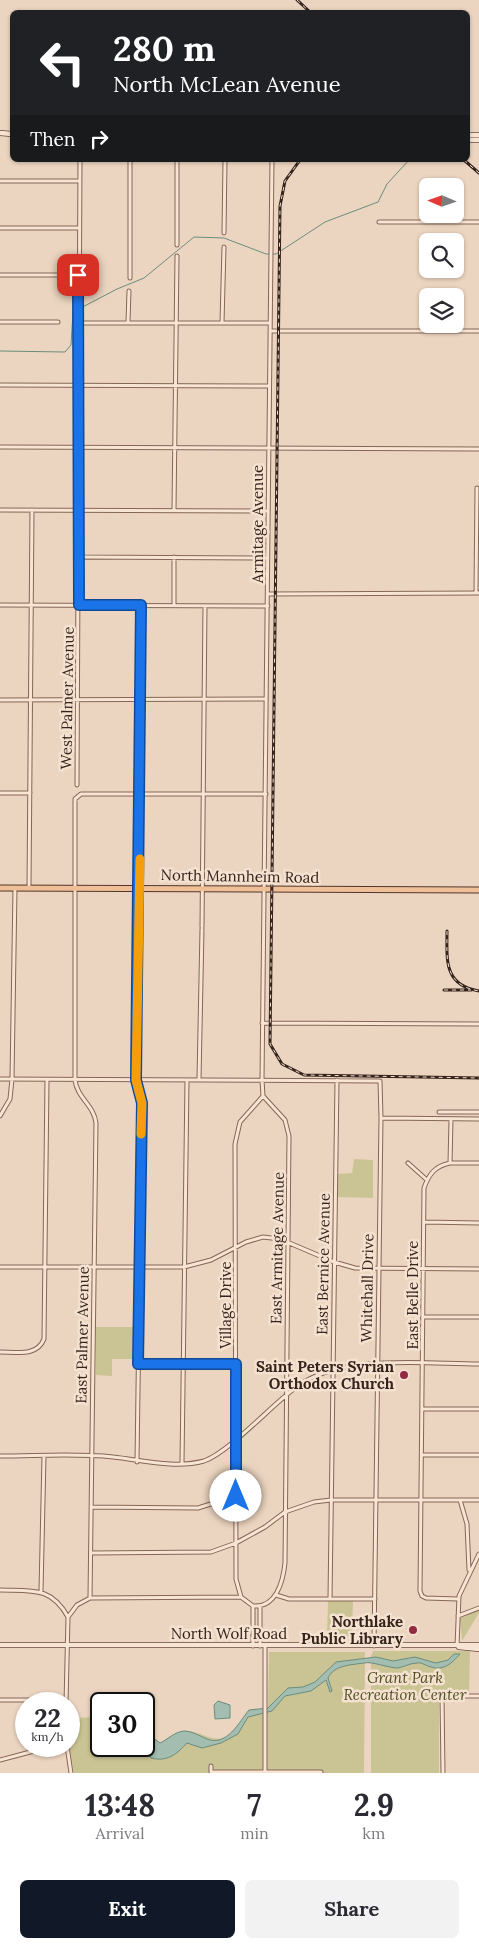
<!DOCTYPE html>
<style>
body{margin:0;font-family:Lora,serif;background:#f2f2f3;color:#2b2b33;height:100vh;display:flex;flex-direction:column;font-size:19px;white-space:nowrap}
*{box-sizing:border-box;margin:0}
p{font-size:16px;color:#7c7c81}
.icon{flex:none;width:28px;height:28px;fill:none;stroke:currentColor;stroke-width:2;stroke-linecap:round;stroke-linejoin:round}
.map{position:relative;height:1773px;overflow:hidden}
.panel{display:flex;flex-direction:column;background:#fff;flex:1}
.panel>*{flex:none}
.top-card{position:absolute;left:10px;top:10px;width:460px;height:152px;border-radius:8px;box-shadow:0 1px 4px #0004;background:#202124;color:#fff;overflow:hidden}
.needle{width:32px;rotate:272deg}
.buttons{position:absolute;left:419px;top:178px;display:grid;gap:10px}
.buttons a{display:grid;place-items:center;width:45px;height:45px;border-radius:8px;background:#fff;box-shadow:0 1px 4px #0004;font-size:25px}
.speed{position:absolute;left:15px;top:1692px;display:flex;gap:10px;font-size:25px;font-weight:700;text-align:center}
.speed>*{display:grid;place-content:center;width:65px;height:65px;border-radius:50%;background:#fff;box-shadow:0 1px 4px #0004;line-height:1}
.speed small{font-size:12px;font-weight:400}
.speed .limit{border:2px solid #111;border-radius:8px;background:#fff;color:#111}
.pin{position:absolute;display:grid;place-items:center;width:42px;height:42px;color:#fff;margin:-21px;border-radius:10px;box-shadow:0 2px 8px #0006}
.me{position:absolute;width:55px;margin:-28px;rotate:0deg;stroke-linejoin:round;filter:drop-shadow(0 0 4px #0008)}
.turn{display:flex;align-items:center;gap:18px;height:105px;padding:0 20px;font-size:22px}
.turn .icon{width:65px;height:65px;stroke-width:2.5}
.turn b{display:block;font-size:35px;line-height:42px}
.then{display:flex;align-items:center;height:48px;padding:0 20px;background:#0003;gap:10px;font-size:19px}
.eta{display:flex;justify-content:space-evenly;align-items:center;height:85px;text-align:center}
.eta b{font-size:30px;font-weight:700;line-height:35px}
.primary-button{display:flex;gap:10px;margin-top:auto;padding:10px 20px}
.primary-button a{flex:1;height:58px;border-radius:8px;background:#111827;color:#fff;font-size:20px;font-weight:700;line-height:58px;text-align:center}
.primary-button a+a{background:#f2f2f3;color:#2b2b33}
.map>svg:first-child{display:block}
</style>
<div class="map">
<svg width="479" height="1773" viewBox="0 0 479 1773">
<rect width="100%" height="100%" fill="#ecd5c0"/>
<!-- green -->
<path fill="#cac494" d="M 354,1159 L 373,1160 L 373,1198 L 337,1197 L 337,1174 L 352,1173 Z
M 96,1327 L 135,1327 L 135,1359 L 112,1359 L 112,1376 L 96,1375 Z
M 328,1600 L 353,1601 L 352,1636 L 327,1636 Z
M 478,1610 L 479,1613 L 462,1641 L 460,1618 Z
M 373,1651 L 470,1651 L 469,1695 L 439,1694 L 439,1773 L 371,1773 L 371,1656 Z
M 269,1652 L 365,1652 L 364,1773 L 74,1773 L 69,1743 L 69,1718 L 101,1717 L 101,1746 L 144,1746 L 144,1731 L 160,1743 C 169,1737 177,1730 188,1731 C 207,1733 218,1748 235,1729 C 240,1724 245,1716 249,1710 L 268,1708 Z"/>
<!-- water -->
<path fill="#a3beb0" stroke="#6a8c7c" d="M 454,1654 L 460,1654 C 452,1663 444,1671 431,1667 C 426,1666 422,1662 417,1663 C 410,1663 404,1667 398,1668 C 388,1668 372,1661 364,1663 C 351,1665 334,1665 328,1678 L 332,1691 L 330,1692 L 326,1680 L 311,1691 L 285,1696 L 272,1711 L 248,1717 L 238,1734 L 221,1743 L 202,1748 L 187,1743 C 176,1755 167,1762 151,1758 L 146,1751 L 144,1731 L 160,1743 C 169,1739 174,1732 184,1731 C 192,1731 200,1736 207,1739 C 227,1747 239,1722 249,1710 L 268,1708 L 288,1688 L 303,1687 L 315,1682 L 336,1662 L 376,1657 L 393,1661 L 415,1657 L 436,1663 L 448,1660 Z
M 218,1701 L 230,1705 L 230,1718 L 215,1719 L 214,1705 Z"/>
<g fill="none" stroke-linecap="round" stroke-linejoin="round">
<!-- stream -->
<path stroke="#6a8c7c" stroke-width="1" d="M 0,351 L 65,352 L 71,345 L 73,312 L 117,289 L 144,278 L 194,237 L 224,238 L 266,254 L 276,254 L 325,222 L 378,202 L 387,184 L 409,160"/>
<!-- minor casing -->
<g stroke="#856658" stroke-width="5">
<path id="minor" d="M 0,181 L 80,181
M 379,222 L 479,222
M 0,228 L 79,228
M 224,233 L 225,160
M 177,245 L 177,160
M 0,275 L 78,275
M 130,278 L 130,160
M 0,322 L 58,322
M 128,322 L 129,291
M 78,323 L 270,323
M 222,323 L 224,247
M 270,331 L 479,331
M 0,385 L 269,386
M 0,447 L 479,449
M 0,510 L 268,511
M 174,510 L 177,256
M 80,557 L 268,558
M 476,593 L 477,488
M 268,594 L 479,593
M 0,605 L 268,606
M 174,605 L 174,557
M 0,700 L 266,699
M 77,785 L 80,160
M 0,793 L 30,793
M 29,888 L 32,510
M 202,927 L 205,606
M 262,1023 L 479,1024
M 0,1079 L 380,1081 L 381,1118 L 374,1646
M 199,1080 L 202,929
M 439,1112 L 479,1112
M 0,1116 L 10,1099 L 12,1079 L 15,888
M 381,1118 L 479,1119
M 451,1119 L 450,1163 C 435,1166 429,1174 424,1188 L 420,1591 L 422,1596 L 426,1598 L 458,1599
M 408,1163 L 427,1180
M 450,1163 L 479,1163
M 424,1222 L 479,1223
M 0,1267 L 184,1267 L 211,1260 L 246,1242 L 263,1237 L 280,1239 L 334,1262 L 355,1268 L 479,1269
M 424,1317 L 479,1317
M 0,1352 C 16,1352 37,1357 44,1339 L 47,1080
M 138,1364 L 236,1364
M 423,1409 L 479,1409
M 422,1455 L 479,1455
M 0,1456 C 37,1456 76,1453 113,1457 C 142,1460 175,1469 204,1461 C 228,1453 272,1405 295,1388 C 340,1353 424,1364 479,1364
M 137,1462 L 142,1103 L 136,1080 L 141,605
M 182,1463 L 187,1080
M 460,1500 L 467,1524 L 469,1570
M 91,1507 L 198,1508 L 236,1496
M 91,1553 L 211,1552 L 236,1543 L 265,1527 L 285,1512 L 314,1502 L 331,1500 L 479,1500
M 0,1590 C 31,1591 51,1586 68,1617 L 66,1704
M 41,1591 L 44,1456
M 276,1595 L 289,1599 L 375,1599
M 90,1598 L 96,1123 C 94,1105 77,1098 75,1080 L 75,799 L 81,794 L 266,794
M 330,1599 L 337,1080
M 253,1606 C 276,1608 283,1582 285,1563 L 289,1136 L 285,1120 L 263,1096 L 262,1080 L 272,160
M 253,1606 L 241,1597 L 236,1579 L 235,1144 L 240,1122 L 263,1096
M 260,1607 L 260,1646
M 458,1616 L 479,1608
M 68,1617 L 77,1605 L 90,1598 L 241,1597
M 253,1646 L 253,1606
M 457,1646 L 459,1596 L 479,1554
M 0,1700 L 66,1700
M 67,1746 L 71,1773
M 0,1760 L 34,1751 L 68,1749
M 211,1766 L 211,1772 L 321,1772
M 265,1773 L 265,1646
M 443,1773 L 442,1696 L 479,1696"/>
</g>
<!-- secondary casing -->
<g stroke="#66473c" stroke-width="6">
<path id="secondary" d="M 0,133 L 12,134
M 468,135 L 479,135
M 468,140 L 479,140
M 0,1645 L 479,1645
M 459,1647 L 479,1649"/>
</g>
<!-- primary casing -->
<g stroke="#52362d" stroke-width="7">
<path id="primary" d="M 0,888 L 479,890"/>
</g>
<!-- minor -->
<use href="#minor" stroke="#f8e4d2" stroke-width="3"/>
<!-- secondary -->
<use href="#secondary" stroke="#f8e4d2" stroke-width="4.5"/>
<!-- primary -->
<use href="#primary" stroke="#efc097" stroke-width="5"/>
<!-- rail casing -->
<g stroke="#35231c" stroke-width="3">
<path id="rail" d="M 297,0 L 310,12
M 300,160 L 285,181 L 280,206 L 270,1044 L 282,1064 L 304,1075 L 479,1078
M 464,160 L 479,173
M 447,931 C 447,959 443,985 479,991
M 444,990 L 471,990"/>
</g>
<!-- rail -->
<use href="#rail" stroke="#f4e1cf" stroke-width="1" stroke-dasharray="4" stroke-linecap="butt"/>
</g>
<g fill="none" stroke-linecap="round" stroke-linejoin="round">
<!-- route casing -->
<g stroke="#114b97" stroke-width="12">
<path id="route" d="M 78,275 L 79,605 L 141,605 L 136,1080 L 142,1103 L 138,1364 L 236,1364 L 236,1496"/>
</g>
<!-- route -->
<use href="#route" stroke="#1a73e8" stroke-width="9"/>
<!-- slow -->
<path stroke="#f59e0b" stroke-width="9" d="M 140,859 L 136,1080 L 142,1103 L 141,1134"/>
</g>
<!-- markers -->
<g fill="#922a42" stroke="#f4e1cf" stroke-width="2">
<circle cx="404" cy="1375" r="5"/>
<circle cx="413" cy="1630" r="5"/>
</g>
<g text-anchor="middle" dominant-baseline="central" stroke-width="5" stroke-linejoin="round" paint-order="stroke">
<!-- street labels -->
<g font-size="15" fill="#35231c" stroke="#f4e1cf">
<text transform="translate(257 524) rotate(-90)">Armitage Avenue</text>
<text transform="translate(67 698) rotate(-89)">West Palmer Avenue</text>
<text transform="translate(240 876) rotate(1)">North Mannheim Road</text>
<text transform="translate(277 1248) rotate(-89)">East Armitage Avenue</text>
<text transform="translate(323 1264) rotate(-89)">East Bernice Avenue</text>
<text transform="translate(367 1288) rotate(-89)">Whitehall Drive</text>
<text transform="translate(412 1295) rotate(-90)">East Belle Drive</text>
<text transform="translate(225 1305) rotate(-90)">Village Drive</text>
<text transform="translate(82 1335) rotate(-89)">East Palmer Avenue</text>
<text x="229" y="1633">North Wolf Road</text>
</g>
<!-- poi labels -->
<g font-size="15" font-weight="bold" fill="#35231c" stroke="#f4e1cf" text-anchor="end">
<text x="394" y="1366">Saint Peters Syrian<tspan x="394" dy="17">Orthodox Church</tspan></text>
<text x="403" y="1621">Northlake<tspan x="403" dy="17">Public Library</tspan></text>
</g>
<!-- park labels -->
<g font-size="15" font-style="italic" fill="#4f5024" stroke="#f4e1cf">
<text x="405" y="1677">Grant Park<tspan x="405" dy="17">Recreation Center</tspan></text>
</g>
</g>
</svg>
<div class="buttons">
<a><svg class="needle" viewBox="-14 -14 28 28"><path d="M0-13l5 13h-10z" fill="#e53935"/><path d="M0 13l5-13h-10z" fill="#7c7c81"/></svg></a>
<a><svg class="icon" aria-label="search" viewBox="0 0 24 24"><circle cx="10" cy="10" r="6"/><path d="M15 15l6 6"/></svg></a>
<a><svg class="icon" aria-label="layers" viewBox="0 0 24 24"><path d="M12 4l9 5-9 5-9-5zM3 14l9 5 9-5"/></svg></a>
</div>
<div class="speed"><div>22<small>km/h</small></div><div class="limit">30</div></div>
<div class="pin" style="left:78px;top:275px;background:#d93025"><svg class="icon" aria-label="arrive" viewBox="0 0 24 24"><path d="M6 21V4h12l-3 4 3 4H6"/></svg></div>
<svg class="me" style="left:236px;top:1496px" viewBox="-20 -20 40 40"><circle r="19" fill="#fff"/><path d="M0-13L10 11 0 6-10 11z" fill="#1a73e8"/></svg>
<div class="top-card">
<div class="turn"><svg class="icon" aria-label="left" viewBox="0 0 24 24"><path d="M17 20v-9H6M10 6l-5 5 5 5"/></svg><div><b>280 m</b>North McLean Avenue</div></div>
<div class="then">Then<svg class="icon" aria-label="right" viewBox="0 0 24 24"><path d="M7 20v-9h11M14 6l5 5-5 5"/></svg></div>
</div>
</div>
<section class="panel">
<div class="eta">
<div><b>13:48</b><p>Arrival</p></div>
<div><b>7</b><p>min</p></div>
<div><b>2.9</b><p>km</p></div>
</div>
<div class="primary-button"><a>Exit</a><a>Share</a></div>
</section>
